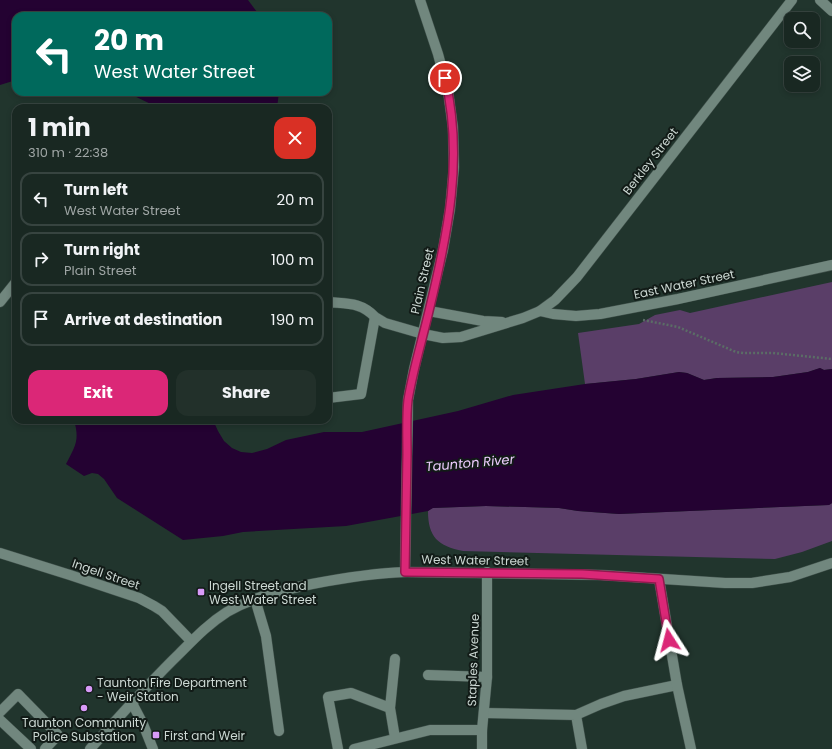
<!DOCTYPE html>
<meta charset="utf-8">
<style>
body{margin:0;font-family:Poppins,sans-serif;background:#22302a;color:#f1f3f6;height:100vh;display:flex;flex-direction:column;font-size:15px;white-space:nowrap}
*{box-sizing:border-box;margin:0}
p{font-size:13px;color:#9fa6a5}
.icon{flex:none;width:22px;height:22px;fill:none;stroke:currentColor;stroke-width:2;stroke-linecap:round;stroke-linejoin:round}
.map{position:relative;flex:1;overflow:hidden}
.details{position:absolute;left:12px;top:104px;width:320px;height:320px;display:flex;flex-direction:column;background:#192822;border-radius:12px;box-shadow:0 2px 6px #0003,0 0 0 1px #374440}
.details>*{flex:none}
.hud{position:absolute;left:12px;top:12px;width:320px;height:84px;border-radius:12px;box-shadow:0 2px 6px #0003,0 0 0 1px #374440;background:#00695c;color:#fff;overflow:hidden}
.fabs{position:absolute;left:784px;top:12px;display:grid;gap:8px}
.fabs a{display:grid;place-items:center;width:36px;height:36px;border-radius:8px;background:#192822;box-shadow:0 2px 6px #0003,0 0 0 1px #374440;font-size:20px}
.pin{position:absolute;display:grid;place-items:center;width:34px;height:34px;color:#fff;margin:-17px;border:2px solid #fff;border-radius:50%;box-shadow:0 1px 4px #0007}
.me{position:absolute;width:44px;margin:-22px;rotate:351deg;stroke-linejoin:round;filter:drop-shadow(0 0 3px #0008)}
.turn{display:flex;align-items:center;gap:14px;height:84px;padding:0 16px;font-size:18px}
.turn .icon{width:52px;height:52px;stroke-width:2.5}
.turn b{display:block;font-size:28px;line-height:34px}
.round{display:grid;place-items:center;flex:none;width:42px;height:42px;border-radius:12px;background:#22302a}
.head{display:flex;align-items:center;justify-content:space-between;height:68px;padding:0 16px}
h1{font-size:24px;font-weight:700;line-height:30px}
.cta{display:flex;gap:8px;margin-top:auto;padding:8px 16px}
.cta a{flex:1;height:46px;border-radius:12px;background:#db2777;color:#fff;font-size:16px;font-weight:700;line-height:46px;text-align:center}
.cta a+a{background:#22302a;color:#f1f3f6}
ul{padding:0;list-style:none}
li{display:flex;align-items:center;gap:12px;height:54px;margin:0 8px 6px;padding:0 8px;border:2px solid #374440;border-radius:12px}
li div{flex:1}
li b{display:block;font-size:15px}
li em{font-style:normal}
.map>svg:first-child{display:block}
</style>
<div class="map">
<svg width="832" height="749" viewBox="0 0 832 749">
<rect width="100%" height="100%" fill="#21352d"/>
<!-- green -->
<path fill="#5a3e68" d="M 832,282 L 832,369 L 824,370 L 820,368 L 808,372 L 773,377 L 717,378 L 704,380 L 687,373 L 679,372 L 636,379 L 585,384 L 578,333 L 639,324 L 655,315 L 680,310 L 690,313 Z
M 832,503 L 832,541 L 802,552 L 775,559 L 463,551 C 438,546 428,537 428,511 L 432,508 L 486,506 L 559,508 L 578,511 L 619,514 L 829,505 Z"/>
<!-- water -->
<path fill="#240232" d="M 0,0 L 248,0 L 260,16 L 16,16 L 16,80 L 0,85 Z
M 126,92 L 279,92 L 277,108 L 159,108 Z
M 820,368 L 824,370 L 832,369 L 832,503 L 829,505 L 619,514 L 578,511 L 559,508 L 486,506 L 433,508 L 428,511 L 346,526 L 243,532 L 223,536 L 183,540 L 117,498 L 104,479 L 98,474 L 92,473 L 84,476 L 66,464 C 75,446 80,441 74,420 L 213,420 L 218,431 L 224,441 L 232,448 L 241,452 L 252,453 L 267,449 L 286,440 L 324,432 L 362,432 L 458,411 L 513,395 L 585,384 L 636,379 L 679,372 L 687,373 L 704,380 L 717,378 L 773,377 L 808,372 Z"/>
<g fill="none" stroke-linecap="round" stroke-linejoin="round">
<!-- service casing -->
<g stroke="#40514b" stroke-width="11">
<path id="service" d="M 0,302 L 16,282
M 328,302 C 347,304 361,302 375,317 L 361,394 L 328,398
M 375,317 L 385,323 L 423,334
M 255,599 L 266,636 L 279,731
M 428,675 L 487,677
M 0,712 L 18,694 L 58,735 L 45,749
M 484,713 L 576,715 L 582,749
M 576,715 L 601,704 L 624,696 L 677,685
M 0,720 L 31,749
M 395,738 L 390,708 L 395,659
M 338,749 L 328,697 L 351,693 L 390,708
M 354,749 L 430,730 L 482,730"/>
</g>
<!-- minor casing -->
<g stroke="#40514b" stroke-width="11">
<path id="minor" d="M 820,0 L 832,11
M 540,311 L 553,314 L 576,316 L 600,314 L 678,299 L 832,265
M 659,579 L 677,685 L 691,749
M 482,749 L 482,730 L 487,677 L 487,572"/>
</g>
<!-- tertiary casing -->
<g stroke="#40514b" stroke-width="11">
<path id="tertiary" d="M 0,553 L 70,575 L 139,598 L 154,606 L 162,611 L 191,641
M 405,572 L 601,575 L 725,583 L 752,583 L 790,577 L 832,563
M 132,703 L 143,724 L 153,749"/>
</g>
<!-- secondary casing -->
<g stroke="#40514b" stroke-width="11">
<path id="secondary" d="M 429,311 L 483,321 L 502,322
M 423,334 L 443,338 L 461,337 L 523,318 L 540,311 L 555,300 L 577,277 L 792,0
M 90,749 C 119,717 148,684 179,654 C 194,639 208,624 227,612 C 253,597 283,590 312,584 C 343,578 374,573 405,572 L 408,400 L 414,369 L 443,250 L 450,209 L 454,167 L 453,128 L 448,91 L 438,54 L 420,0"/>
</g>
<!-- path -->
<path stroke="#5b6d66" stroke-width="2.5" stroke-dasharray="2 2" stroke-linecap="butt" d="M 643,320 L 678,327 L 736,352 L 744,353 L 773,353 L 832,359"/>
<!-- service -->
<use href="#service" stroke="#71877e" stroke-width="10"/>
<!-- minor -->
<use href="#minor" stroke="#71877e" stroke-width="10"/>
<!-- tertiary -->
<use href="#tertiary" stroke="#71877e" stroke-width="10"/>
<!-- secondary -->
<use href="#secondary" stroke="#71877e" stroke-width="10"/>
</g>
<g fill="none" stroke-linecap="round" stroke-linejoin="round">
<!-- route casing -->
<g stroke="#8e194d" stroke-width="10">
<path id="route" d="M 445,78 C 464,158 448,233 429,311 C 422,341 413,370 408,400 C 406,417 407,436 407,454 C 406,493 406,533 405,572 L 582,574 L 659,579 L 669,640"/>
</g>
<!-- route -->
<use href="#route" stroke="#db2777" stroke-width="7"/>
</g>
<!-- markers -->
<g fill="#d89af8" stroke="#121b17" stroke-width="1.5">
<rect x="197" y="588" width="8" height="8" rx="2"/>
<circle cx="89" cy="689" r="4"/>
<circle cx="84" cy="708" r="4"/>
<rect x="152" y="731" width="8" height="8" rx="2"/>
</g>
<g text-anchor="middle" dominant-baseline="central" stroke-width="4" stroke-linejoin="round" paint-order="stroke">
<!-- street labels -->
<g font-size="12" fill="#ccd8d3" stroke="#121b17">
<text transform="translate(650 161) rotate(-52)">Berkley Street</text>
<text transform="translate(422 281) rotate(-77)">Plain Street</text>
<text transform="translate(684 284) rotate(-12)">East Water Street</text>
<text transform="translate(475 560) rotate(1)">West Water Street</text>
<text transform="translate(106 574) rotate(19)">Ingell Street</text>
<text transform="translate(473 660) rotate(-88)">Staples Avenue</text>
</g>
<!-- poi labels -->
<g font-size="12" fill="#ccd8d3" stroke="#121b17" text-anchor="start">
<text x="209" y="585">Ingell Street and<tspan x="209" dy="14">West Water Street</tspan></text>
<text x="97" y="682">Taunton Fire Department<tspan x="97" dy="14">- Weir Station</tspan></text>
<text x="84" y="722" text-anchor="middle">Taunton Community<tspan x="84" dy="14">Police Substation</tspan></text>
<text x="164" y="735">First and Weir</text>
</g>
<!-- water labels -->
<g font-size="13" font-style="italic" fill="#ecccfd" stroke="#121b17">
<text transform="translate(470 463) rotate(-5)">Taunton River</text>
</g>
</g>
</svg>
<div class="fabs">
<a><svg class="icon" aria-label="search" viewBox="0 0 24 24"><circle cx="10" cy="10" r="6"/><path d="M15 15l6 6"/></svg></a>
<a><svg class="icon" aria-label="layers" viewBox="0 0 24 24"><path d="M12 4l9 5-9 5-9-5zM3 14l9 5 9-5"/></svg></a>
</div>
<div class="pin" style="left:445px;top:78px;background:#d93025"><svg class="icon" aria-label="arrive" viewBox="0 0 24 24"><path d="M6 21V4h12l-3 4 3 4H6"/></svg></div>
<svg class="me" style="left:669px;top:640px" viewBox="-20 -20 40 40"><path d="M0-17L14 15 0 8-14 15z" fill="#db2777" stroke="#fff" stroke-width="4"/></svg>
<div class="hud">
<div class="turn"><svg class="icon" aria-label="left" viewBox="0 0 24 24"><path d="M17 20v-9H6M10 6l-5 5 5 5"/></svg><div><b>20 m</b>West Water Street</div></div>
</div>
<section class="details">
<div class="head"><div><h1>1 min</h1><p>310 m · 22:38</p></div><a class="round" style="background:#d93025;color:#fff"><svg class="icon" aria-label="close" viewBox="0 0 24 24"><path d="M6 6l12 12M18 6L6 18"/></svg></a></div>
<ul>
<li><svg class="icon" aria-label="left" viewBox="0 0 24 24"><path d="M17 20v-9H6M10 6l-5 5 5 5"/></svg><div><b>Turn left</b><p>West Water Street</p></div><em>20 m</em></li>
<li><svg class="icon" aria-label="right" viewBox="0 0 24 24"><path d="M7 20v-9h11M14 6l5 5-5 5"/></svg><div><b>Turn right</b><p>Plain Street</p></div><em>100 m</em></li>
<li><svg class="icon" aria-label="arrive" viewBox="0 0 24 24"><path d="M6 21V4h12l-3 4 3 4H6"/></svg><div><b>Arrive at destination</b></div><em>190 m</em></li>
</ul>
<div class="cta"><a>Exit</a><a>Share</a></div>
</section>
</div>
